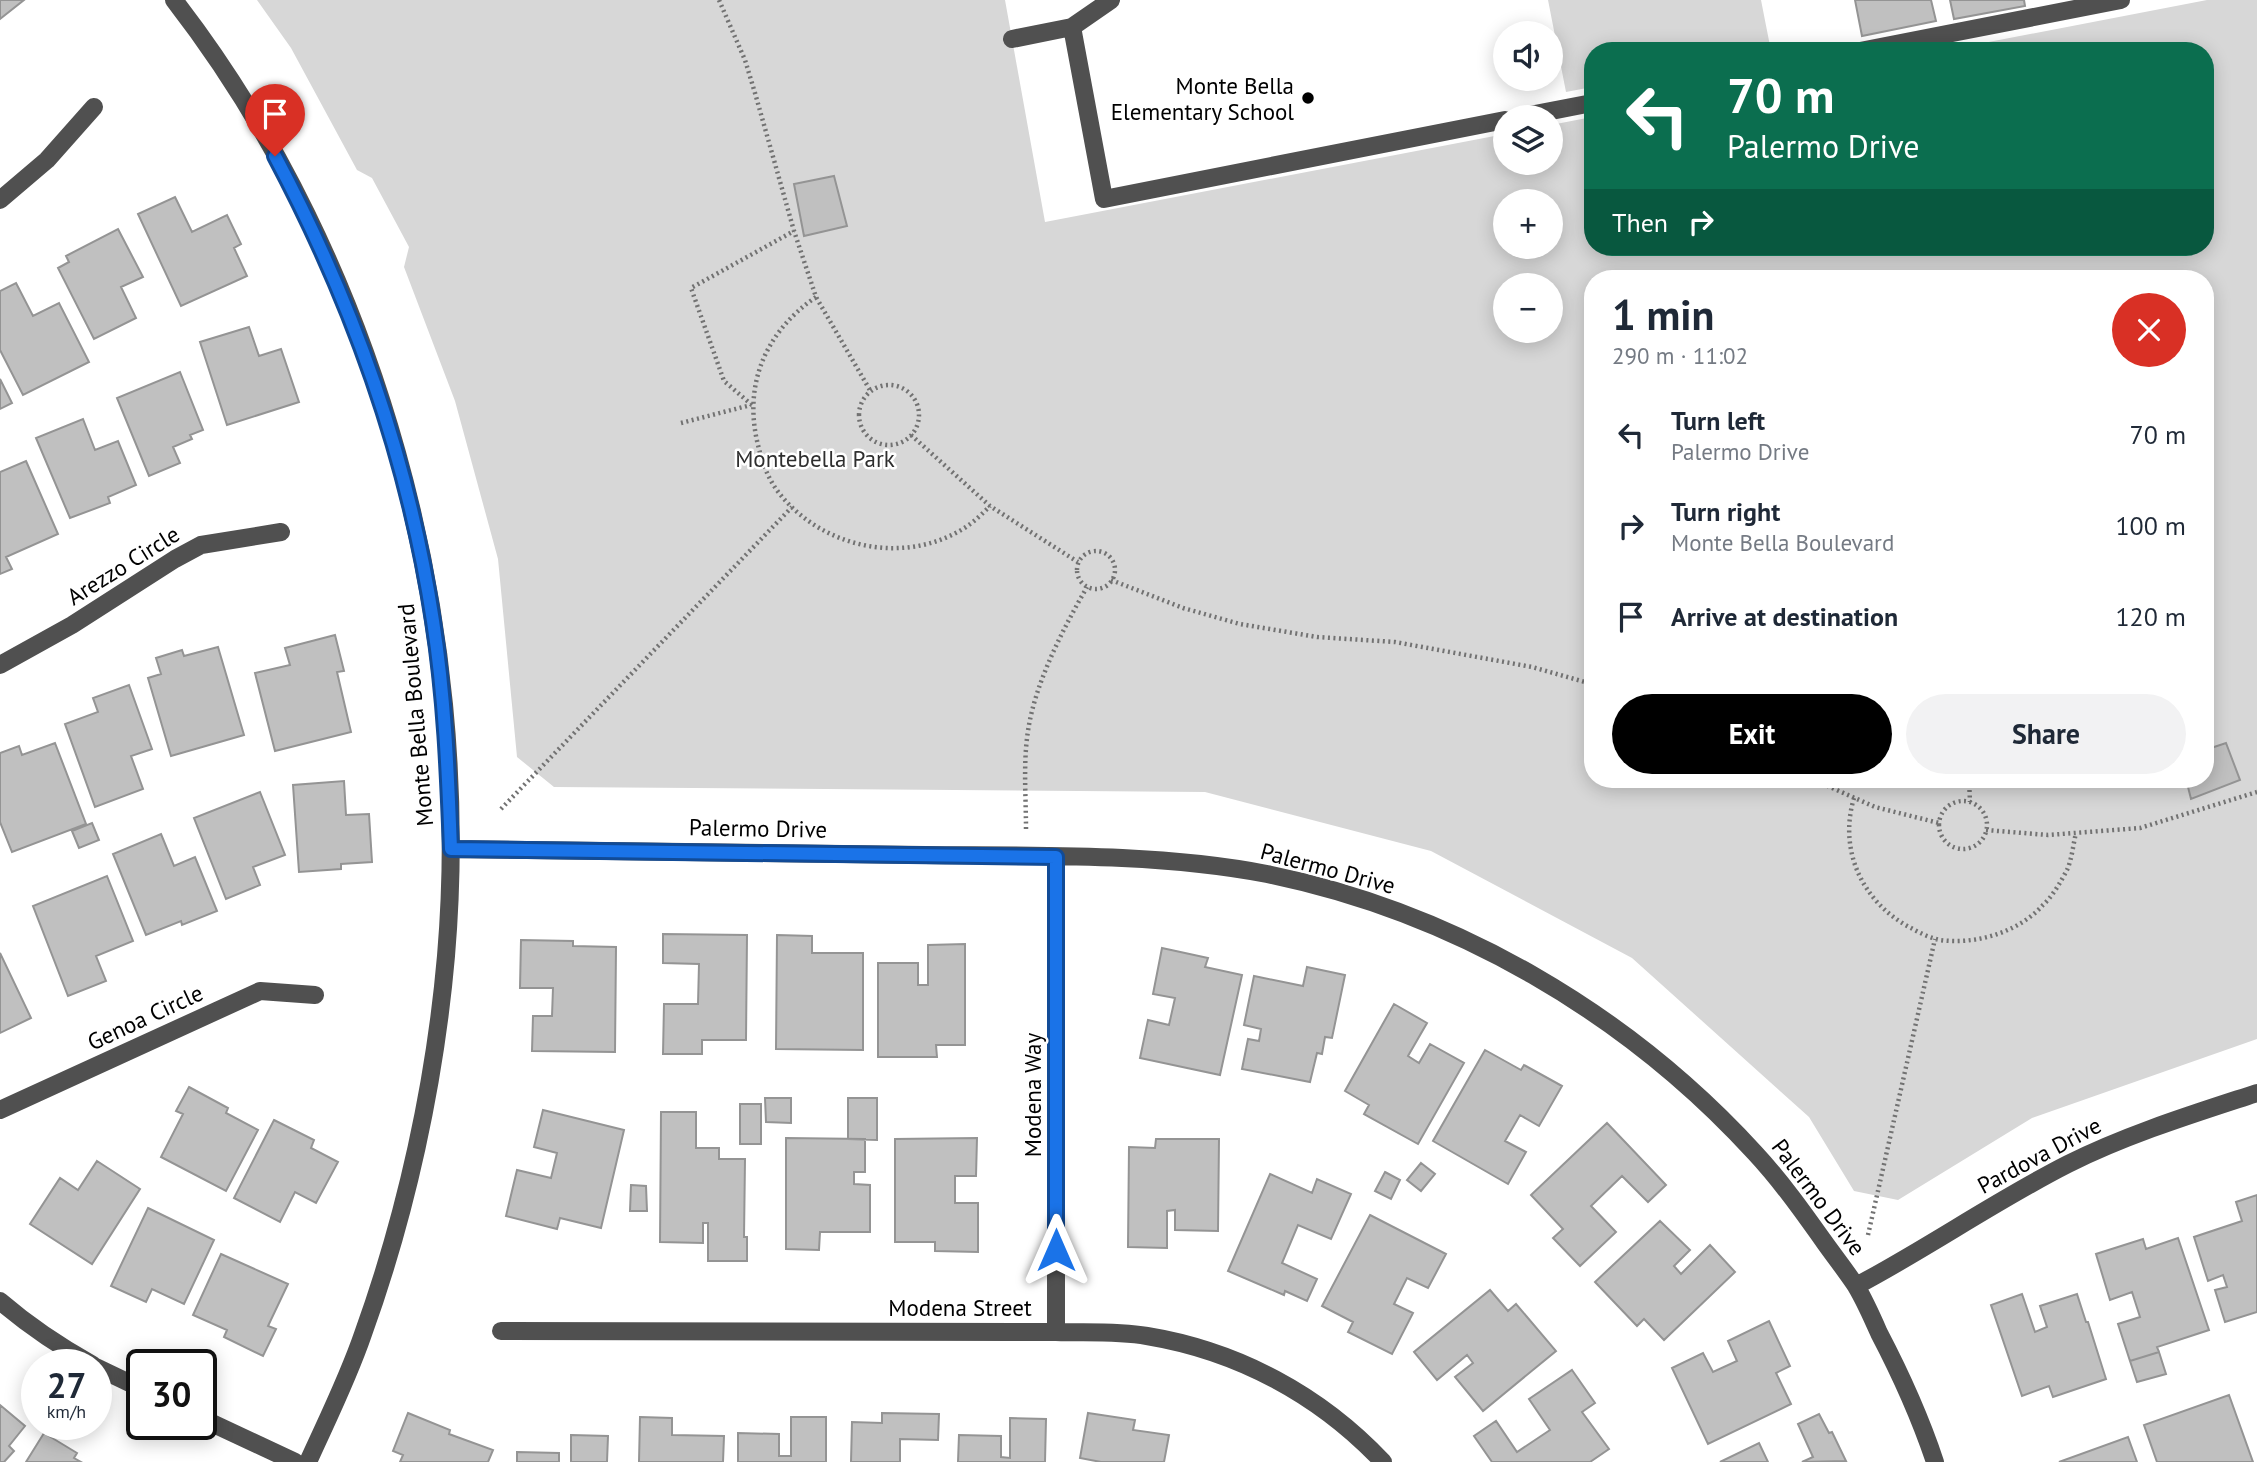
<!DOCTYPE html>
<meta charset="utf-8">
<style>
body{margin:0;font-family:"PT Sans",sans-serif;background:#f2f2f3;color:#1f2937;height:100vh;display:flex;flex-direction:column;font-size:26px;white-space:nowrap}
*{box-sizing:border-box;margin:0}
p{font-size:23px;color:#747a83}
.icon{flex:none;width:38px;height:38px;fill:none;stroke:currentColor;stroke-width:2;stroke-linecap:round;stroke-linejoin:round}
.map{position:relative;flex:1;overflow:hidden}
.side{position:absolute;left:1584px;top:270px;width:630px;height:518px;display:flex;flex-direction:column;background:#fff;border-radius:28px;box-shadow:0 4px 18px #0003}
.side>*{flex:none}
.hud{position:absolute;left:1584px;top:42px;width:630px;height:214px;border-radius:28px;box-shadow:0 4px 18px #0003;background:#0b6e4f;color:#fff;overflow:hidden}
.buttons{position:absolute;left:1493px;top:21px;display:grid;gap:14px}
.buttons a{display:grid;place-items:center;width:70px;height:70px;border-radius:50%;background:#fff;box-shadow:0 4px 18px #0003;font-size:35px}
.speed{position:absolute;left:21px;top:1349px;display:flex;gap:14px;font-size:35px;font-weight:700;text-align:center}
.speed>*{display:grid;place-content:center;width:91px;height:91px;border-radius:50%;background:#fff;box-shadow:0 4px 18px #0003;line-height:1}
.speed small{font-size:18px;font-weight:400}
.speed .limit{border:4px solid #111;border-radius:10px;background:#fff;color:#111}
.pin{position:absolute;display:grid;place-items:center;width:60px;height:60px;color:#fff;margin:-72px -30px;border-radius:50% 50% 50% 0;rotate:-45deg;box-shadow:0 0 7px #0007}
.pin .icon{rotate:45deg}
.me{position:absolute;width:77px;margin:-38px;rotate:0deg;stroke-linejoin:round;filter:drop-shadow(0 0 5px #0008)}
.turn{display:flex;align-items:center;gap:24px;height:147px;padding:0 28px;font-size:32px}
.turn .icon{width:91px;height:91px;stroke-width:2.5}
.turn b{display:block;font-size:49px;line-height:60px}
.then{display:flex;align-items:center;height:66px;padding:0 28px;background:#0003;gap:14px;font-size:26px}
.round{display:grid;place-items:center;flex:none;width:74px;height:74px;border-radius:37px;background:#f2f2f3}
.head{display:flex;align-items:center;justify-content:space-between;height:119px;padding:0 28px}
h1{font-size:42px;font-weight:800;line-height:52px}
.primary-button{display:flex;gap:14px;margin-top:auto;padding:14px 28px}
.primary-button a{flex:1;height:80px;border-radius:42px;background:#000;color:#fff;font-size:28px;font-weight:800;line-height:80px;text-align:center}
.primary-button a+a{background:#f2f2f3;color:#1f2937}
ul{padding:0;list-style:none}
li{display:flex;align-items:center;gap:21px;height:91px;padding:0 28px}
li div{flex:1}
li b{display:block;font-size:26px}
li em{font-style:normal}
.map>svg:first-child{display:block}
</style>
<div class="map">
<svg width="2257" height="1462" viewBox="0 0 2257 1462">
<rect width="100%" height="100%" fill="#fff"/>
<!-- green -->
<path fill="#d7d7d7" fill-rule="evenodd" d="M 257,0 L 1005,0 L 1045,222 L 1505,134 L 1505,163 L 1550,163 L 1551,125 L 1592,117 L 1592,247 L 2205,247 L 2205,51 L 1942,51 L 2207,0 L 2257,0 L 2257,1039 L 2032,1118 L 1898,1200 L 1854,1191 L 1809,1117 L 1632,958 L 1431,851 L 1205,792 L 554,787 L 517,757 L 498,559 L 455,401 L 404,267 L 409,247 L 372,178 L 357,170 L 291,48 ZM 1505,201 L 1550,201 L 1550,247 L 1505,247 ZM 1592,278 L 2205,278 L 2205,779 L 1592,779 ZM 1505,285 L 1550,285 L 1550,331 L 1505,331 Z
M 1548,0 L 1761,0 L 1771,51 L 1592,51 L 1592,87 L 1566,92 Z"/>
<!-- building -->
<path fill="#c0c0c0" stroke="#949494" stroke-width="2" d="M 0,0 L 24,0 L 0,19 Z
M 1855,0 L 1931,0 L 1936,21 L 1862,36 Z
M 1950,0 L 2024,0 L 2025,6 L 1954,19 Z
M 834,176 L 847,226 L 804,236 L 794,184 Z
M 175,197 L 192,232 L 227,215 L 241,244 L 234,248 L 247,276 L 181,306 L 138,214 Z
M 118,229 L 143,277 L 121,287 L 136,318 L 94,339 L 58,268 L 69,262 L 66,256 Z
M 16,283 L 33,316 L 59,303 L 89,362 L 23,395 L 0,350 L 0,291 Z
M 249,327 L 259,356 L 281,349 L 299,402 L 227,425 L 200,342 Z
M 180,372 L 203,430 L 190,435 L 192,439 L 173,447 L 180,463 L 149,476 L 117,398 Z
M 0,379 L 12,403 L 0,409 Z
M 83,419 L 95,450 L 118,441 L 136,485 L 108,497 L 110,503 L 70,518 L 36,438 Z
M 26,461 L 58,534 L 6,557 L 12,569 L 0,574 L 0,472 Z
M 335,635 L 344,671 L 337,672 L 351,732 L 275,751 L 255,673 L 290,665 L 285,648 Z
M 218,647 L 244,735 L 171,756 L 148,678 L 161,674 L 156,658 L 182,650 L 184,656 Z
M 129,685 L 152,749 L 131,756 L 143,789 L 95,807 L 65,724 L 98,712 L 93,698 Z
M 55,743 L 86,824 L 12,852 L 0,822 L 0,753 L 19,746 L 22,755 Z
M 2226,743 L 2240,780 L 2191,799 L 2186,779 L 2205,779 L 2205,750 Z
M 344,781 L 346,815 L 369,814 L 372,862 L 341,864 L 341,869 L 299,872 L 293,785 Z
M 260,792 L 285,855 L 253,867 L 260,885 L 226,899 L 194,818 Z
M 92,823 L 99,840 L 79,848 L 72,831 Z
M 161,834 L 174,866 L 195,857 L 217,911 L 182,925 L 181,921 L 146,935 L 113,854 Z
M 107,876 L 133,941 L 96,956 L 106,981 L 68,996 L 33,906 Z
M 663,934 L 747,935 L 746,1040 L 702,1040 L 702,1054 L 663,1054 L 664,1004 L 698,1004 L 699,964 L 663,963 Z
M 777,935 L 812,936 L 812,953 L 863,953 L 863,1050 L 776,1049 Z
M 521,940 L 573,941 L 573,946 L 616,947 L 615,1052 L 532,1051 L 533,1016 L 552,1016 L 553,988 L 520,988 Z
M 965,944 L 965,1045 L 936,1045 L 937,1057 L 878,1057 L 878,963 L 918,963 L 918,985 L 928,985 L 928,945 Z
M 1162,948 L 1208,958 L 1205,967 L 1242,975 L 1220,1075 L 1140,1058 L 1148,1020 L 1169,1025 L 1175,998 L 1153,994 Z
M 0,953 L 31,1018 L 0,1033 Z
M 1307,967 L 1345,975 L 1332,1038 L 1325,1037 L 1322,1054 L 1317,1053 L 1310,1082 L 1242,1069 L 1248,1039 L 1259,1041 L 1261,1029 L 1244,1025 L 1254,976 L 1303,986 Z
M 1394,1004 L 1427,1023 L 1408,1056 L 1419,1063 L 1430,1044 L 1464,1063 L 1418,1144 L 1364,1114 L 1369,1105 L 1345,1091 Z
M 1485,1050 L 1521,1070 L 1524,1065 L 1562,1086 L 1539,1126 L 1520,1115 L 1505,1141 L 1526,1152 L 1508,1184 L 1433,1141 Z
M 189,1087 L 228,1108 L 226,1113 L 258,1130 L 226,1191 L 161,1157 L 183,1114 L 176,1111 Z
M 765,1098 L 791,1098 L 791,1123 L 766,1122 Z
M 848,1098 L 877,1098 L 877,1140 L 848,1139 Z
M 740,1104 L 761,1104 L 761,1144 L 740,1144 Z
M 543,1110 L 624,1130 L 601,1228 L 560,1218 L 557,1229 L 506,1216 L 517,1170 L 551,1178 L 557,1153 L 534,1147 Z
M 661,1112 L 696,1112 L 696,1148 L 719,1148 L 719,1159 L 745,1159 L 744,1237 L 747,1237 L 747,1261 L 708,1261 L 708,1223 L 703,1223 L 703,1243 L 660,1242 Z
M 274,1120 L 314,1140 L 311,1148 L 338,1162 L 316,1203 L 295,1192 L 280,1222 L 234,1198 Z
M 1607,1123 L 1666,1185 L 1648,1202 L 1622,1176 L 1591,1206 L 1616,1232 L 1580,1266 L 1553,1238 L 1563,1229 L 1531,1195 Z
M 786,1138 L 865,1139 L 865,1172 L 854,1172 L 854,1184 L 870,1185 L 870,1232 L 820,1232 L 819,1250 L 786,1249 Z
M 977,1138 L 976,1176 L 955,1176 L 955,1203 L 978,1203 L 978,1252 L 935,1251 L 935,1242 L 895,1242 L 895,1139 Z
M 1156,1139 L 1219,1139 L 1218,1231 L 1175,1230 L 1175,1210 L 1167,1211 L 1167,1248 L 1128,1247 L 1129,1147 L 1155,1148 Z
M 97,1161 L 140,1189 L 92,1264 L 30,1224 L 60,1178 L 78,1190 Z
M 1421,1163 L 1435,1174 L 1421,1191 L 1407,1180 Z
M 1385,1172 L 1400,1180 L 1391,1199 L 1375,1191 Z
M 1270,1174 L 1312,1193 L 1317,1179 L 1351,1194 L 1331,1239 L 1298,1225 L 1282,1263 L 1317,1279 L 1307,1301 L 1285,1291 L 1284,1295 L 1228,1271 Z
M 631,1185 L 646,1186 L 647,1211 L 630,1211 Z
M 2257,1195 L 2257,1312 L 2225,1322 L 2215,1290 L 2227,1287 L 2223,1275 L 2208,1281 L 2194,1237 L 2242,1221 L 2236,1202 Z
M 148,1208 L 214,1240 L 184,1304 L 152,1289 L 146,1302 L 111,1286 Z
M 1370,1215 L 1446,1254 L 1428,1288 L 1407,1278 L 1394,1304 L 1413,1313 L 1392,1354 L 1348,1332 L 1353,1322 L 1322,1306 Z
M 1660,1221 L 1690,1250 L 1674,1266 L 1681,1274 L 1710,1245 L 1735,1272 L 1664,1340 L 1644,1319 L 1637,1326 L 1595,1282 Z
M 2178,1238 L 2209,1330 L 2157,1347 L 2159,1352 L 2130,1361 L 2118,1324 L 2140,1317 L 2132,1292 L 2110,1300 L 2096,1254 L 2143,1239 L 2146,1249 Z
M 221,1254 L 288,1284 L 268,1326 L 276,1329 L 263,1356 L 224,1337 L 227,1330 L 193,1315 Z
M 1490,1290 L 1508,1311 L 1516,1304 L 1556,1351 L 1483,1411 L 1455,1377 L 1473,1363 L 1467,1355 L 1437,1380 L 1414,1352 Z
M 2022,1294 L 2035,1332 L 2047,1327 L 2040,1306 L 2077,1294 L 2086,1322 L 2088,1322 L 2106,1379 L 2053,1397 L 2049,1386 L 2022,1396 L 1991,1305 Z
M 1769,1321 L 1790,1366 L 1776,1373 L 1791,1404 L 1708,1444 L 1672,1368 L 1703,1353 L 1713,1372 L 1737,1361 L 1728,1341 Z
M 2159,1352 L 2166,1374 L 2137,1382 L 2130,1361 Z
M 1572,1370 L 1595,1403 L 1582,1412 L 1609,1449 L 1590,1462 L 1492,1462 L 1474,1436 L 1496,1421 L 1517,1452 L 1550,1430 L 1529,1399 Z
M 2229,1395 L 2253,1462 L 2157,1462 L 2144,1425 Z
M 0,1405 L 25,1426 L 9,1446 L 14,1451 L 4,1462 L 0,1462 Z
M 408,1413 L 450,1430 L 449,1434 L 493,1450 L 488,1462 L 400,1462 L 403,1455 L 393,1451 Z
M 882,1413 L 939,1414 L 938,1440 L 900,1439 L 900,1462 L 851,1462 L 852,1422 L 882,1423 Z
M 1088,1413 L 1135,1420 L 1133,1430 L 1169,1435 L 1164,1462 L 1101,1462 L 1080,1458 Z
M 1819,1414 L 1829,1433 L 1832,1432 L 1846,1461 L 1802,1462 L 1813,1457 L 1798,1424 Z
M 640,1417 L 672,1418 L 672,1435 L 724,1436 L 723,1462 L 639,1462 Z
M 791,1417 L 826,1417 L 826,1462 L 738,1462 L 738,1433 L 779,1434 L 779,1456 L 791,1456 Z
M 1010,1418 L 1046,1419 L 1045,1462 L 958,1462 L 959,1435 L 1001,1436 L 1001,1457 L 1010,1458 Z
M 44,1433 L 77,1453 L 74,1458 L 81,1462 L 26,1462 Z
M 571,1435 L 608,1436 L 607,1462 L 571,1462 Z
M 2128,1437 L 2137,1462 L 2059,1462 Z
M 1759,1443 L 1768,1462 L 1720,1462 Z
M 517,1452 L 559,1453 L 559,1462 L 517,1462 Z"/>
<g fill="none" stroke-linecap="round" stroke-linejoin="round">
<!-- path -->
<path stroke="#727272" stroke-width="4.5" stroke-dasharray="2 3.5" stroke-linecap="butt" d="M 719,0 L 745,60 L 755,93 L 794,231 L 816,297 L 871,392
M 816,297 C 765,332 743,385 758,445 C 762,462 768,479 779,493 C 823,549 906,566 966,527 C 975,521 983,513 990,506
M859 415a30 30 0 1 1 60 0a30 30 0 1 1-60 0Z
M 752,405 L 724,381 L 691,288 L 794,231
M 681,423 L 751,405
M 911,435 L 990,506 L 1078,562
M1077 570a19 19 0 1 1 38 0a19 19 0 1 1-38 0Z
M 1111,580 L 1183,608 L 1240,624 L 1317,637 L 1395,642 L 1532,667 L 1592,684
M 1812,779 L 1875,807 L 1939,823
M 1969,779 L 1970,802
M 1854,798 C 1838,851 1863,903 1911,928 C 1920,933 1930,938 1940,940 C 1976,945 2019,932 2043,905 C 2053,896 2061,881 2067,870 C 2072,859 2073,845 2076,833
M1939 825a24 24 0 1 1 48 0a24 24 0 1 1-48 0Z
M 501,809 L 792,507
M 1026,829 C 1026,797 1023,763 1028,731 C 1035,683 1063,629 1087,587
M 1986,830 L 2048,835 L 2140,828 L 2257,792
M 1868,1235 L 1935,939"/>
<!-- minor -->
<path stroke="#505050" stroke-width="18" d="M 174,0 C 378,263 474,626 446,956 C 435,1083 406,1215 363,1334 C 348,1378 327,1420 308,1462
M 1072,27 L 1111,0
M 1012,39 L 1072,27 L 1104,199 L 1505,120
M 1860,51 L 2121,0
M 1520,117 L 1592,103
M 0,200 L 47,160 L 94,107
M 0,665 L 72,625 L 175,559 L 201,545 L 281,532
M 451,849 C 609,851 767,853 925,855 C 1036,856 1159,853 1267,874 C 1454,912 1627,1013 1755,1153 C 1781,1181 1803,1212 1825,1243 C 1835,1257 1846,1271 1856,1286 C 1865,1301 1872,1317 1879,1333 C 1901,1375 1920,1417 1935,1462
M 0,1110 L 260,991 L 315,995
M 1856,1286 C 1928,1248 1995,1201 2068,1164 C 2128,1134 2193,1114 2257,1093
M 0,1301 C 29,1326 59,1346 93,1365
M 501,1331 L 1056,1332 C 1086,1333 1117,1331 1147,1336 C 1238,1351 1320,1395 1383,1462
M 1056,1332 L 1056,857
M 96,1367 L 142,1389
M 201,1418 L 295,1462"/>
</g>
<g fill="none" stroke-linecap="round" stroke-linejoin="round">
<!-- route casing -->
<g stroke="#114b97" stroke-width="18">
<path id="route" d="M 275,156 C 353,303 408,457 433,621 C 445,697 448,773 451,849 L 1056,857 L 1056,1250"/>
</g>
<!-- route -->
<use href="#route" stroke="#1a73e8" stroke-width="12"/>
</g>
<!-- markers -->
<circle fill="#000" stroke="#fff" stroke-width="2.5" cx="1308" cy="98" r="7"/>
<g text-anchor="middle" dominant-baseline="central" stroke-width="5" stroke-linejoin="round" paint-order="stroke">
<!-- poi labels -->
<g font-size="23" fill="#000" stroke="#fff" text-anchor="end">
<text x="1294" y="85">Monte Bella<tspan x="1294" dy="26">Elementary School</tspan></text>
</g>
<!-- park labels -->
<g font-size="23" fill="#2e2e2e" stroke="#fff">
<text x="815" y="458">Montebella Park</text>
</g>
<!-- street labels -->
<g font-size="23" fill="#000" stroke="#fff">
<text transform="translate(123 565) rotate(-32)">Arezzo Circle</text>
<text transform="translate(415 715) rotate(-95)">Monte Bella Boulevard</text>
<text transform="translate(758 828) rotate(1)">Palermo Drive</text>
<text transform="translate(1328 868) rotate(15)">Palermo Drive</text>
<text transform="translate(145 1017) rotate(-25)">Genoa Circle</text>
<text transform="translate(1032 1095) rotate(-90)">Modena Way</text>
<text transform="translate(2039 1155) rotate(-28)">Pardova Drive</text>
<text transform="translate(1819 1197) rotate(53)">Palermo Drive</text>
<text x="960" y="1307">Modena Street</text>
</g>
</g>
</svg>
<div class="buttons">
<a><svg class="icon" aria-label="sound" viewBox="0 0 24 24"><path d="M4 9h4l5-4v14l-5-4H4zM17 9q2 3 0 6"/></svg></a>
<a><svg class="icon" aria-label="layers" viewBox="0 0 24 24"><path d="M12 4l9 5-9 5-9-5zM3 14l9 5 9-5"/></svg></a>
<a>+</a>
<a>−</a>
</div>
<div class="speed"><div>27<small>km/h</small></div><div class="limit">30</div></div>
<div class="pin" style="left:275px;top:156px;background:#d93025"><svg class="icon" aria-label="arrive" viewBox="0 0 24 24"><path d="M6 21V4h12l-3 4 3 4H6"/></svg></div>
<svg class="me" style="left:1056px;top:1250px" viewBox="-20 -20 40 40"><path d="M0-17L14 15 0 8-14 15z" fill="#1a73e8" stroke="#fff" stroke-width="4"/></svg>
<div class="hud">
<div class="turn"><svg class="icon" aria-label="left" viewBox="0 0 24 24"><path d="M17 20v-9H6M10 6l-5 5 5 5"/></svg><div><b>70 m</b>Palermo Drive</div></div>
<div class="then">Then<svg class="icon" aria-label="right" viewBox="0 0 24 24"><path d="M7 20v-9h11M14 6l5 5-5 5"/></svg></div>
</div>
<section class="side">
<div class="head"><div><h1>1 min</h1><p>290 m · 11:02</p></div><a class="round" style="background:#d93025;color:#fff"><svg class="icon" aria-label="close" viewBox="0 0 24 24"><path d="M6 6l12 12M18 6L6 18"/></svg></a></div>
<ul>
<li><svg class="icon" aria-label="left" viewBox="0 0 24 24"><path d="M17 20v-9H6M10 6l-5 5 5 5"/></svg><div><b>Turn left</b><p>Palermo Drive</p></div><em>70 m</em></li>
<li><svg class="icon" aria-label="right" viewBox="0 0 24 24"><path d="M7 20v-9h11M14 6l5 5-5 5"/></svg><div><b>Turn right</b><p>Monte Bella Boulevard</p></div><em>100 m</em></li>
<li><svg class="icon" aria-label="arrive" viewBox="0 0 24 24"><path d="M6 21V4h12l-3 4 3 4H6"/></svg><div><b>Arrive at destination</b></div><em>120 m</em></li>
</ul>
<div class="primary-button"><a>Exit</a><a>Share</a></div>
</section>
</div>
